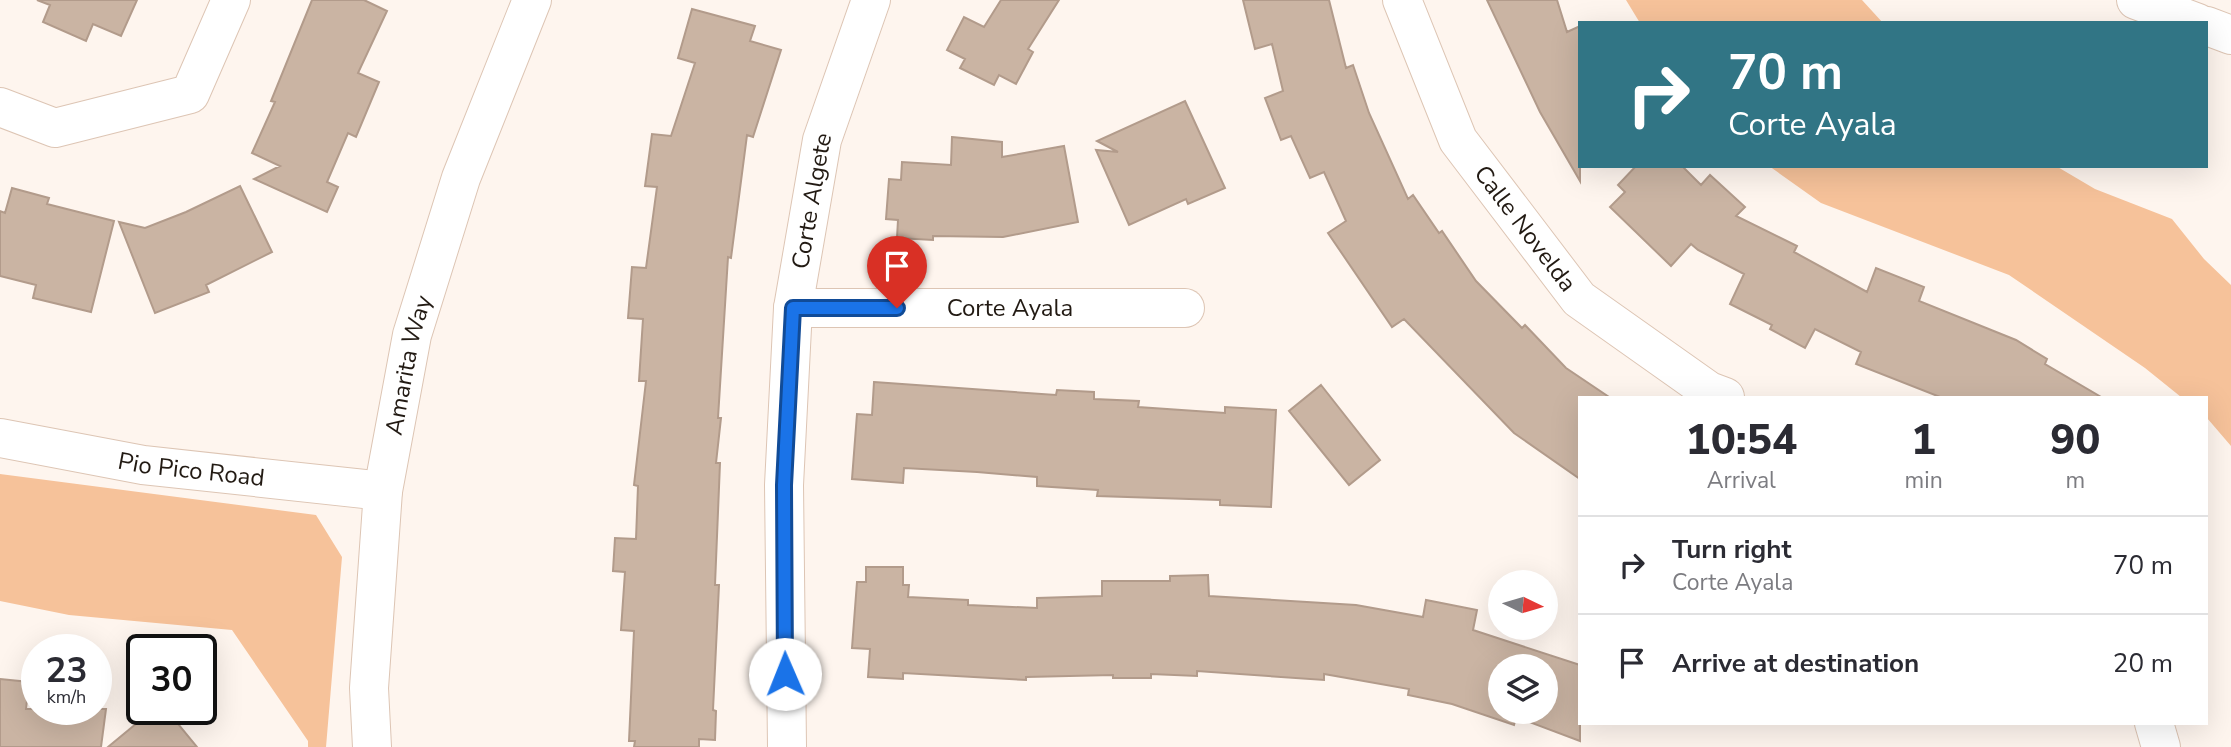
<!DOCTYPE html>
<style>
body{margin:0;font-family:"Nunito Sans",sans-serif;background:#f7f7f7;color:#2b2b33;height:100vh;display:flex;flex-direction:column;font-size:26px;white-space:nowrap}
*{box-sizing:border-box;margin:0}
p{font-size:23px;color:#7c7c81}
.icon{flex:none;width:38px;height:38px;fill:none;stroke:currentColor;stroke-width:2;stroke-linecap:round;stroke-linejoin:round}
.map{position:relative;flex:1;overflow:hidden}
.details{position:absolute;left:1578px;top:396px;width:630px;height:329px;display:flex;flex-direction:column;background:#fff;border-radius:0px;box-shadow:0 7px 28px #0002}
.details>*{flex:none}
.top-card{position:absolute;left:1578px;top:21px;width:630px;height:147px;border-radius:0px;box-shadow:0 7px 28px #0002;background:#317585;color:#fff;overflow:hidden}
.needle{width:46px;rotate:95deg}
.fabs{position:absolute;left:1488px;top:570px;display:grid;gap:14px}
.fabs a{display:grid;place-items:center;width:70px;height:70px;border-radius:50%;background:#fff;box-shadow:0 7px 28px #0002;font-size:35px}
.speed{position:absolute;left:21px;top:634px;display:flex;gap:14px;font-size:35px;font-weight:700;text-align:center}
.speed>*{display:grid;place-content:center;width:91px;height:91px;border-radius:50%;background:#fff;box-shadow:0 7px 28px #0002;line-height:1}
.speed small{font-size:18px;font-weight:400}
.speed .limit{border:4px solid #111;border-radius:10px;background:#fff;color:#111}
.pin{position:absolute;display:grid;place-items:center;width:60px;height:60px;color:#fff;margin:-72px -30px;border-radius:50% 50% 50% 0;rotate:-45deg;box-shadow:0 0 7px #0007}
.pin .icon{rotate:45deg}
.me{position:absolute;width:77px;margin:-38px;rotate:359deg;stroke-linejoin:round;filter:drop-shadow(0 0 5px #0008)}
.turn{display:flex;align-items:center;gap:24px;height:147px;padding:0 35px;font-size:32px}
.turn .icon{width:91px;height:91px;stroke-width:2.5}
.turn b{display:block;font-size:49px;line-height:60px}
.eta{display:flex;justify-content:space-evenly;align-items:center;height:119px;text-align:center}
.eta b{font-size:42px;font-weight:800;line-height:49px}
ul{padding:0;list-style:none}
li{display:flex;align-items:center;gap:21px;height:98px;padding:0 35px;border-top:2px solid #e1e1e2}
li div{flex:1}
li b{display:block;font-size:26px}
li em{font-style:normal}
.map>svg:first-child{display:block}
</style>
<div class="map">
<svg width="2231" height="747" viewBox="0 0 2231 747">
<rect width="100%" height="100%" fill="#fef5ee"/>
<!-- green -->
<path fill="#f6c29a" d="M 1626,0 L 1862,0 L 1883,23 L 1640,23 Z
M 1769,166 L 2056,166 L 2095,189 L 2172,219 L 2204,259 L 2231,285 L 2231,446 L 2207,418 L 2207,397 L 2181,397 L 2145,368 L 2009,275 L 1821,203 Z
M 0,474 L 316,515 L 342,557 L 326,747 L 308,747 L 308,741 L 232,630 L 69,615 L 0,601 Z"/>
<!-- building -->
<path fill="#cab4a3" stroke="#b29b8b" stroke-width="2" fill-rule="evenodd" d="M 37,0 L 137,0 L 121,36 L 93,24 L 86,41 L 43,22 L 50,5 Z
M 312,0 L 364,0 L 387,11 L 358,73 L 379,82 L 356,137 L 348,133 L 327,182 L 338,187 L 327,212 L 254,179 L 280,166 L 252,153 L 275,102 L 271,101 Z
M 1001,0 L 1059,0 L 1028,49 L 1033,52 L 1016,84 L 999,75 L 994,85 L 960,68 L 965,59 L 947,50 L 964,17 L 984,27 Z
M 1243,0 L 1329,0 L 1346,68 L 1353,65 L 1369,113 L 1408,199 L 1413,195 L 1439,233 L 1442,231 L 1476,281 L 1522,328 L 1525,325 L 1566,368 L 1609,397 L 1580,397 L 1580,479 L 1514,433 L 1404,319 L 1392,327 L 1328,233 L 1346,221 L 1324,172 L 1310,178 L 1291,136 L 1281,140 L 1265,98 L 1283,91 L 1272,44 L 1255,49 Z
M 1487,0 L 1557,0 L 1567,32 L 1580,26 L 1580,181 L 1540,112 Z
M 692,9 L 755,26 L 750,41 L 781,50 L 753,137 L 747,135 L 731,258 L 728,257 L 718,418 L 721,418 L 716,463 L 720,463 L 715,585 L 719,585 L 713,710 L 716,711 L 715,740 L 699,739 L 699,747 L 634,747 L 635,741 L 629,741 L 634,631 L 621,630 L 625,572 L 613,571 L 615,538 L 636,539 L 638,486 L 634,485 L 646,381 L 639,381 L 643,319 L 628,318 L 632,267 L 646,268 L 657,187 L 645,186 L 652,134 L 671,136 L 695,63 L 678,58 Z
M 1185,101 L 1225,188 L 1188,204 L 1186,199 L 1129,225 L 1096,150 L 1118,152 L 1097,141 Z
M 952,137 L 1002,142 L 1002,157 L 1064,146 L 1078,222 L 1003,237 L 933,236 L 933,240 L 897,238 L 898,220 L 886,219 L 889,179 L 901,180 L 902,162 L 951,165 Z
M 1636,166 L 1682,166 L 1701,185 L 1710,175 L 1745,207 L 1736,216 L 1797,246 L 1794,252 L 1867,292 L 1876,268 L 1924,287 L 1919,301 L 2016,340 L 2047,359 L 2045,364 L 2101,397 L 1940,397 L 1856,364 L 1861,352 L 1815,329 L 1805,348 L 1770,329 L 1772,325 L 1730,304 L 1744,274 L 1698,250 L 1691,244 L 1671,266 L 1610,207 L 1625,192 L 1618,185 Z
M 240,186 L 272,252 L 206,285 L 209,292 L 155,313 L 119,222 L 145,228 L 186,212 Z
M 12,188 L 49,198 L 47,204 L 114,221 L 91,312 L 33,298 L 36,285 L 0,276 L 0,211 L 5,213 Z
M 874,382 L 1056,395 L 1057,390 L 1094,392 L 1094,399 L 1139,401 L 1138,407 L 1225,413 L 1225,407 L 1276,410 L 1271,507 L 1220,505 L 1220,500 L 1097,496 L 1098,490 L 1037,486 L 1037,477 L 977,472 L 904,468 L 903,483 L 852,479 L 857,414 L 872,415 Z
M 1321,385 L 1380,460 L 1349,485 L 1289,411 Z
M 866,567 L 903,567 L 903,585 L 909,585 L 908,597 L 968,600 L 968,605 L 1037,608 L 1037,598 L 1102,596 L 1102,581 L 1170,581 L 1170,576 L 1208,575 L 1209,596 L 1356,605 L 1423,617 L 1426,600 L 1477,610 L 1473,630 L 1580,665 L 1580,741 L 1516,717 L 1514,725 L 1452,704 L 1408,695 L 1409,689 L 1324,674 L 1324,680 L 1197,671 L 1197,676 L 1151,674 L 1151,678 L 1113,678 L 1113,675 L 1026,677 L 1026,680 L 903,673 L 903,679 L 868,677 L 870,649 L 852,648 L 857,582 L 866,582 ZM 1500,667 L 1545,667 L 1545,712 L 1500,712 Z
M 0,679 L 29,682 L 26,709 L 106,709 L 101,747 L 0,747 Z
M 154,709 L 196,709 L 178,724 L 197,747 L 108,747 Z"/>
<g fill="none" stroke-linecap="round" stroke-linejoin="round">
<!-- street casing -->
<g stroke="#ddc5b4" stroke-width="40">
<g id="street">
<path id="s1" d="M 1402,0 L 1458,140 L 1579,299 L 1709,391 L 1725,397"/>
<path d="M 2136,0 L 2198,23"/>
<path d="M 2207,26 L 2231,35"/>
<path d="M 0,107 L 55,128 L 190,94 L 231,0"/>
<path id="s2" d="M 793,308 L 1185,308"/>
<path d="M 2154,723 L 2161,747"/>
<path id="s3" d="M 787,747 L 784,485 L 793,308 L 822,140 L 871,0"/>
</g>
</g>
<!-- secondary casing -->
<g stroke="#ddc5b4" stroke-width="40">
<g id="secondary">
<path id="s4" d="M 0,438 L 143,465 L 383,491"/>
<path id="s5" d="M 372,747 L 369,688 L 383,491 L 412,335 L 461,178 L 532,0"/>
</g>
</g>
<!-- street -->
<use href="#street" stroke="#fff" stroke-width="38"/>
<!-- secondary -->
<use href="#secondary" stroke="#fff" stroke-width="38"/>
</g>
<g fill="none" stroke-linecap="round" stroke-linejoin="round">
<!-- route casing -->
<g stroke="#114b97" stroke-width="18">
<path id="route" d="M 785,674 L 784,485 L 793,308 L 897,308"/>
</g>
<!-- route -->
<use href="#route" stroke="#1a73e8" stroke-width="12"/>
</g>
<g text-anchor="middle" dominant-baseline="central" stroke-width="5" stroke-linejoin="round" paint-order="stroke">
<!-- street labels -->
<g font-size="24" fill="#221a13" stroke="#fef5ee">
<text stroke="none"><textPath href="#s3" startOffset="548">Corte Algete</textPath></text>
<text stroke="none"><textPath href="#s1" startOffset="262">Calle Novelda</textPath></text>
<text stroke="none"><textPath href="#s2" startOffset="217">Corte Ayala</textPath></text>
<text stroke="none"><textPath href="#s5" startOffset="385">Amarita Way</textPath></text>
<text stroke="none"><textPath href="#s4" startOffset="194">Pio Pico Road</textPath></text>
</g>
</g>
</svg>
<div class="fabs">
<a><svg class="needle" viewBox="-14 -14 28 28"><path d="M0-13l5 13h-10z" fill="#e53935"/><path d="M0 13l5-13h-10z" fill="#7c7c81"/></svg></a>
<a><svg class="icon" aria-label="layers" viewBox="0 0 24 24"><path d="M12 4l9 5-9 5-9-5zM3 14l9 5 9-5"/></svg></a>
</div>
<div class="speed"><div>23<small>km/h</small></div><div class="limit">30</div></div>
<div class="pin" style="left:897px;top:308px;background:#d93025"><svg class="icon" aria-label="arrive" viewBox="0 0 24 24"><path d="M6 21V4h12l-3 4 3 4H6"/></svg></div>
<svg class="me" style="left:785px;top:674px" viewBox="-20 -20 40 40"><circle r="19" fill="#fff"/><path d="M0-13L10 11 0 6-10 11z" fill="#1a73e8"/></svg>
<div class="top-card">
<div class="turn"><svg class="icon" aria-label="right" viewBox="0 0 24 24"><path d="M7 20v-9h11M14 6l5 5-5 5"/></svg><div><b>70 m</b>Corte Ayala</div></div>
</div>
<section class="details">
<div class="eta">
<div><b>10:54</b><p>Arrival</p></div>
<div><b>1</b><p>min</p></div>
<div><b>90</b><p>m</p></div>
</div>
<ul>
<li><svg class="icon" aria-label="right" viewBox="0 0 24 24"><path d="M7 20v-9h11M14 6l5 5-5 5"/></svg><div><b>Turn right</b><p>Corte Ayala</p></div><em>70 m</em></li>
<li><svg class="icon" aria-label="arrive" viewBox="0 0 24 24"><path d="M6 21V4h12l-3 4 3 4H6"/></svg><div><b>Arrive at destination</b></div><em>20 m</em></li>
</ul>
</section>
</div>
